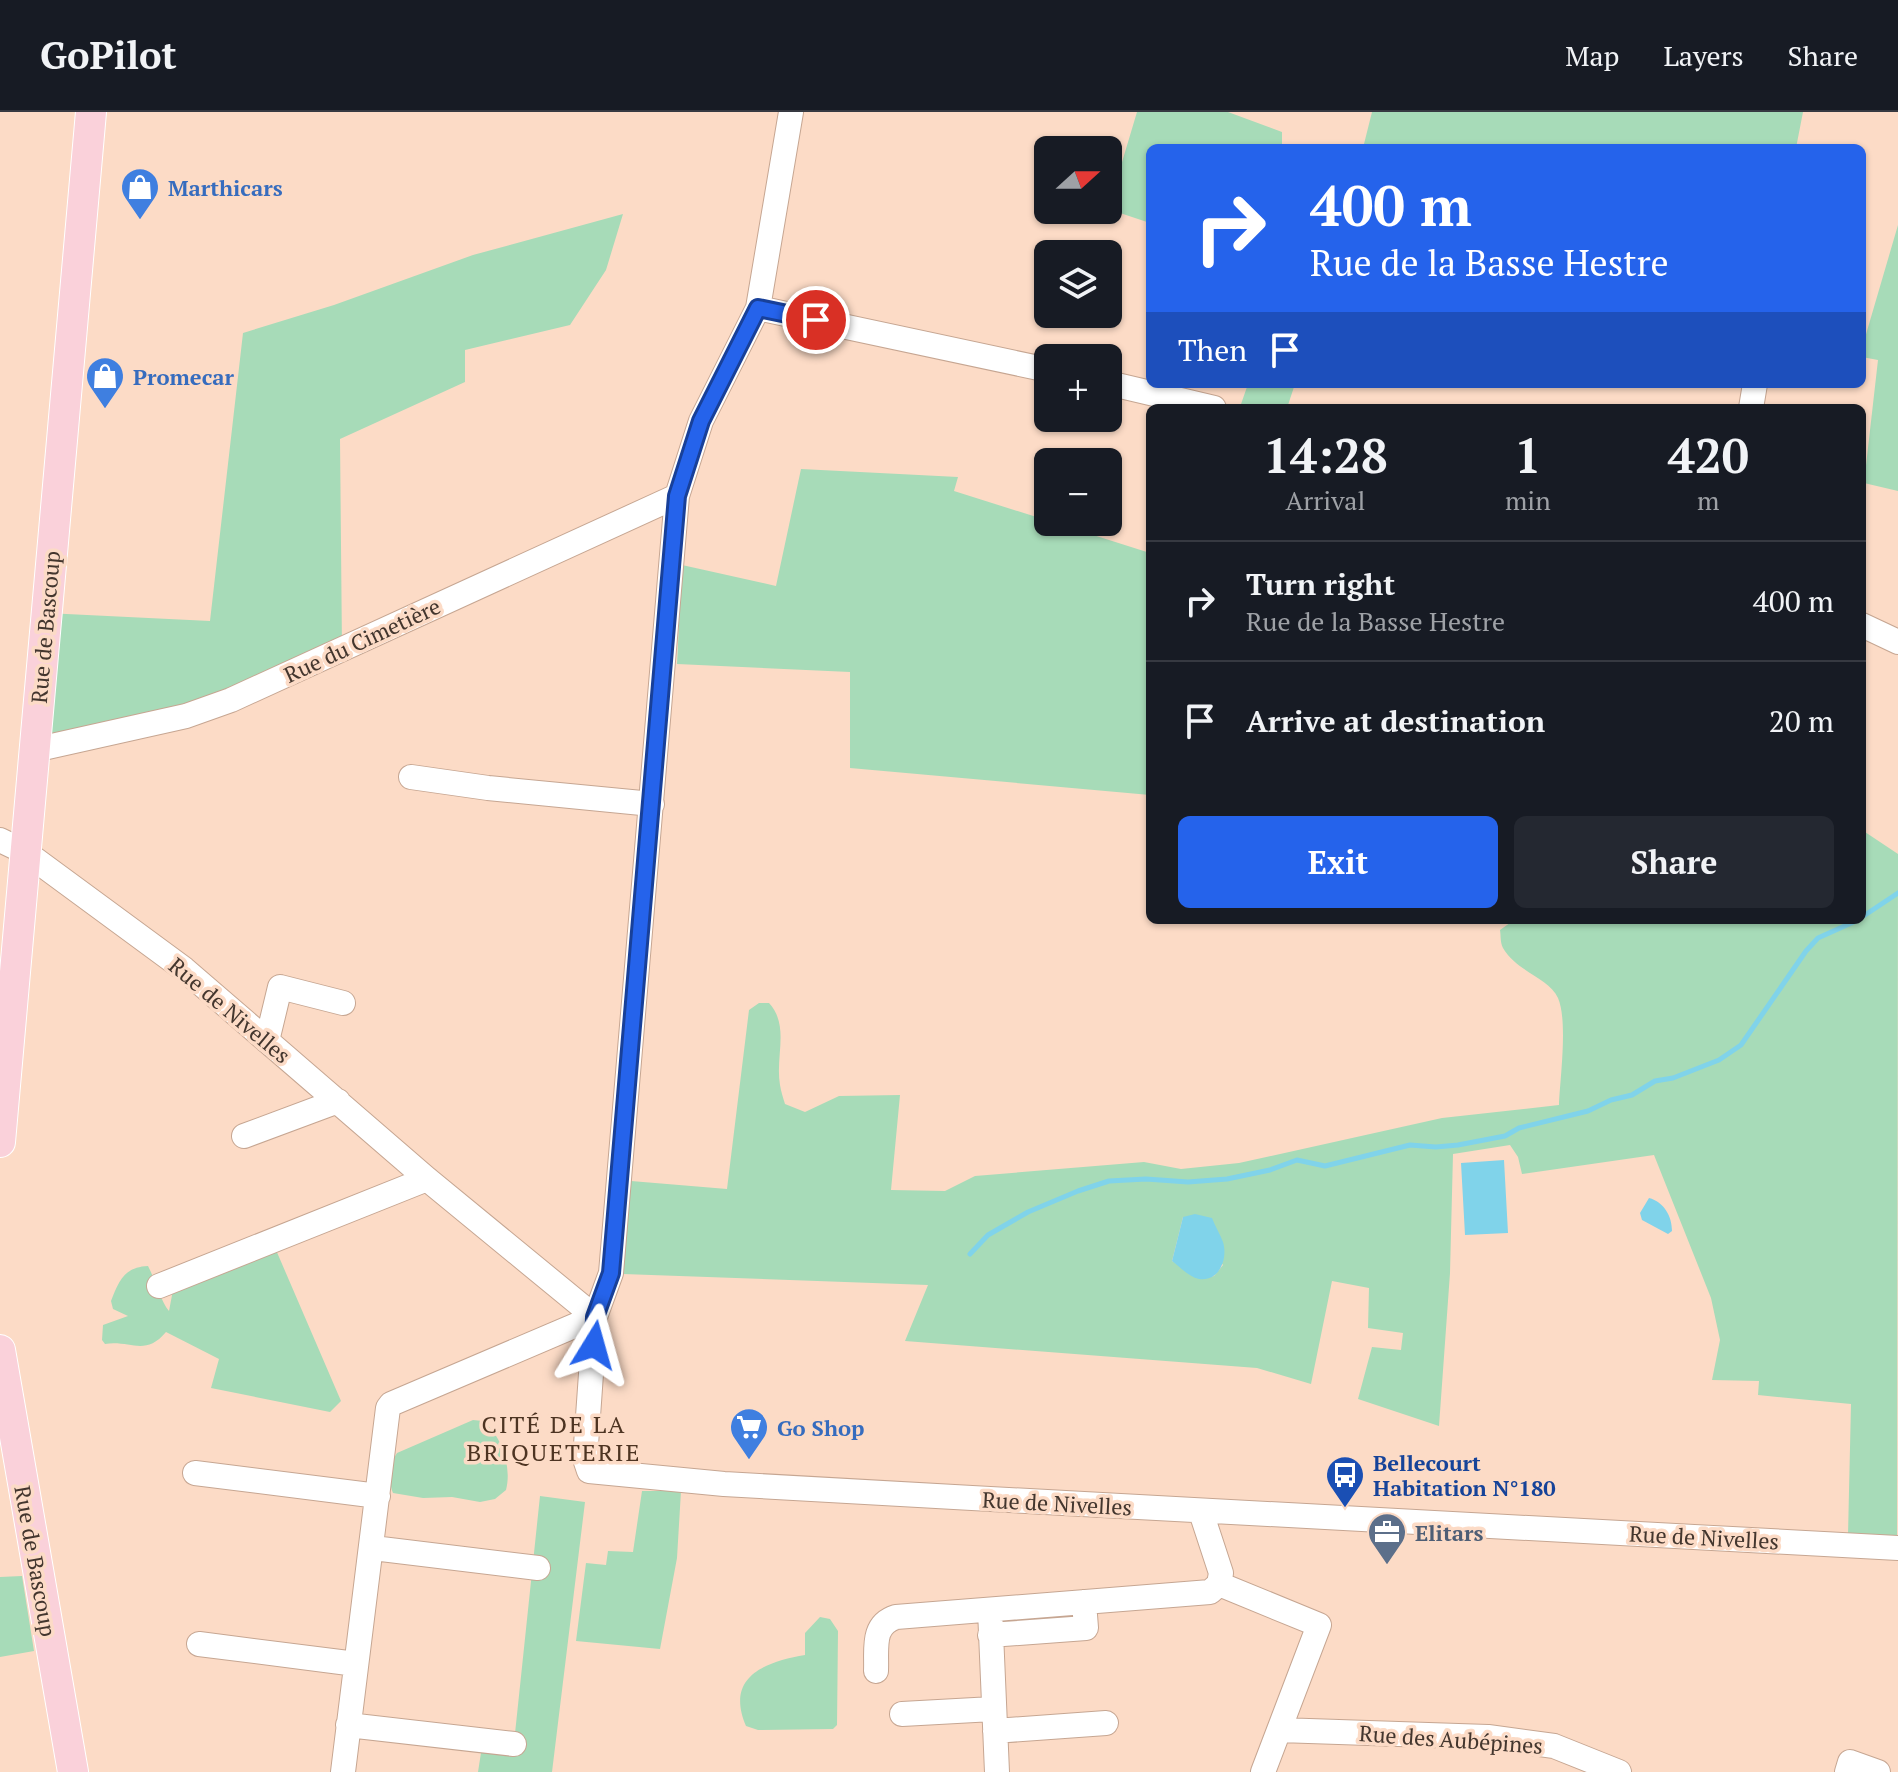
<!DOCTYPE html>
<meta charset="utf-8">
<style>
body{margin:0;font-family:"PT Serif",serif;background:#242831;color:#f1f3f6;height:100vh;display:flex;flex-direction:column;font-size:30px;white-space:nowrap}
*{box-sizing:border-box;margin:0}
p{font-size:26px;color:#9ea1a6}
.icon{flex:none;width:44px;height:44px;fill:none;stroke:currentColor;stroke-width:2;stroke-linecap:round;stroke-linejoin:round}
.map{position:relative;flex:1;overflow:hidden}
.drawer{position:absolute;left:1146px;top:292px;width:720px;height:520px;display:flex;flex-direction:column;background:#171b24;border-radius:12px;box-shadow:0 2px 6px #0004}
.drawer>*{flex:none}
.top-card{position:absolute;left:1146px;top:32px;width:720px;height:244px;border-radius:12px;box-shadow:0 2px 6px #0004;background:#2563eb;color:#fff;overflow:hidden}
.needle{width:52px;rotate:69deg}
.fabs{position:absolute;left:1034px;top:24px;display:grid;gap:16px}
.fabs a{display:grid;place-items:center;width:88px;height:88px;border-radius:12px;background:#171b24;box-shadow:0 2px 6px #0004;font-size:40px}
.pin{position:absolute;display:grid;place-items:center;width:68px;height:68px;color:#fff;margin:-34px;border:4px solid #fff;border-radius:50%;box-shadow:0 2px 8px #0007}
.me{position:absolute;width:88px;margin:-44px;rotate:8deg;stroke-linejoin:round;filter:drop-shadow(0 0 6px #0008)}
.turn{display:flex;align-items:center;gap:28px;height:168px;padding:0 32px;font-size:36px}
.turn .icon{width:104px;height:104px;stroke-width:2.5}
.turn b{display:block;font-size:56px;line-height:68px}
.then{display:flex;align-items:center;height:76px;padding:0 32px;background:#0003;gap:16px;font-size:30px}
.eta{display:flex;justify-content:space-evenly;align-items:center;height:136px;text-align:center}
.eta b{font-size:48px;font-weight:800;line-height:56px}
.primary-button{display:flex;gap:16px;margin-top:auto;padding:16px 32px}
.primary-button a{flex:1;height:92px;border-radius:12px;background:#2563eb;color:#fff;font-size:32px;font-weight:800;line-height:92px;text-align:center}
.primary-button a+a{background:#242831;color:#f1f3f6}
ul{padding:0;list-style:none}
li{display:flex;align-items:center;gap:24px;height:120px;padding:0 32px;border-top:2px solid #363941}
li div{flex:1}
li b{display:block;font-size:30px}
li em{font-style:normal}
header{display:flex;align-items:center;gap:48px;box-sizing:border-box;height:112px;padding:0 40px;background:#171b24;border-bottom:2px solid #363941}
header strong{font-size:38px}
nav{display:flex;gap:44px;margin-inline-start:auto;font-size:28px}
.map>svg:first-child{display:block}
</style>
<header>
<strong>GoPilot</strong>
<nav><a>Map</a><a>Layers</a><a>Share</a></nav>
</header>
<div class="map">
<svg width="1898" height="1660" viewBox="0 0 1898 1660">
<rect width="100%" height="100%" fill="#fcdbc6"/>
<!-- green -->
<path fill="#a7dbb8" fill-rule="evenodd" d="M 1137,0 L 1228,0 L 1282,20 L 1282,36 L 1150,36 L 1150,111 L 1108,97 Z
M 1372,0 L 1803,0 L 1796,36 L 1363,36 Z
M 623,102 L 606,158 L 570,213 L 465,238 L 465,270 L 340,327 L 342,538 L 231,588 L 34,638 L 46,501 L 210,509 L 243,221 L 334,193 L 473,143 Z
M 1898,113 L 1898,379 L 1864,371 L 1878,248 L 1862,245 L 1862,236 Z
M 1248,272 L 1295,272 L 1287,296 L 1242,296 L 1240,295 Z
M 801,357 L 958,365 L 954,379 L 1150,441 L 1150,683 L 850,656 L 850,560 L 677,552 L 682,453 L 776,474 Z
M 1862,718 L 1898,742 L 1897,1425 L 1848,1423 L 1851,1292 L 1758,1283 L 1759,1269 L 1712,1268 L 1720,1228 L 1711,1186 L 1654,1043 L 1522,1062 L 1518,1045 L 1510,1033 L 1453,1042 L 1450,1161 L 1439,1314 L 1358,1287 L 1372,1235 L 1401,1238 L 1403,1221 L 1368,1216 L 1369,1176 L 1332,1169 L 1311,1272 L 1257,1256 L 905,1229 L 928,1173 L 623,1162 L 619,1068 L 727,1077 L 749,898 L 759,891 L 769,891 C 790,914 775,944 780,973 C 781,979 783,986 785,992 L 805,1000 L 839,984 L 900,983 L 891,1078 L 945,1079 L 975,1064 L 1144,1050 L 1181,1057 L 1239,1051 L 1442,1006 L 1559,993 C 1560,967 1568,909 1558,886 C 1549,866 1517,860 1503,836 C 1500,830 1501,824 1500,818 L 1514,808 L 1862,808 ZM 1183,1105 L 1223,1153 L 1214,1164 L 1201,1167 L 1172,1149 Z
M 276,1138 L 341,1289 L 330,1300 L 211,1276 L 219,1247 L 166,1220 C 145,1245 131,1228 105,1232 L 102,1228 L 103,1213 L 128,1204 L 113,1197 L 111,1189 C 119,1168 125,1155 148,1154 C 155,1167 161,1190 169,1199 L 173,1178 Z
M 473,1308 L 483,1309 C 502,1324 512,1355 506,1378 L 495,1387 L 480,1390 L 452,1385 L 423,1386 L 393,1381 C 388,1370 390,1351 397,1341 Z
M 642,1379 L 681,1379 L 677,1446 L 660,1537 L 576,1529 L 586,1451 L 606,1453 L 608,1439 L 633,1440 Z
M 540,1384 L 585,1390 L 552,1660 L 478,1660 L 483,1628 L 514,1631 Z
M 22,1464 L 34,1539 L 0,1545 L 0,1465 Z
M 820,1505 L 830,1507 L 838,1519 L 837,1613 L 833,1617 L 758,1618 L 746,1614 C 725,1565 764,1550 805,1543 L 805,1521 Z"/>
<!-- water -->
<path fill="#80d3ea" d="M 1504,1048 L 1508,1121 L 1465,1123 L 1461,1051 Z
M 1649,1086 C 1664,1090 1672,1104 1672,1119 L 1668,1122 L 1642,1108 L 1640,1101 Z
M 1195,1102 L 1212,1106 C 1215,1114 1220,1122 1223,1130 C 1228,1146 1220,1170 1199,1167 C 1189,1165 1180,1155 1172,1149 L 1183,1105 Z"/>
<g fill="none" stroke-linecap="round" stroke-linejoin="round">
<!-- stream -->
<path stroke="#80d3ea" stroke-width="5" d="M 1862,805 L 1898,781
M 970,1142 L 988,1123 L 1028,1100 L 1078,1079 L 1109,1069 L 1146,1067 L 1188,1070 L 1227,1067 L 1270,1058 L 1297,1048 L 1325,1054 L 1410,1033 L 1436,1035 L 1458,1033 L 1505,1024 L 1519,1016 L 1588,999 L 1611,988 L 1632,983 L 1655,969 L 1673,966 L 1719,948 L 1741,933 L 1806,839 L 1818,826 L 1858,808"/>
<!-- minor casing -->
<g stroke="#c6a692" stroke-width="26">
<path id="minor" d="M 791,0 L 758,196 L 701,309 L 677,384 L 611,1161 L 595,1205 L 585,1347 L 589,1359 L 724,1372 L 972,1386 L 1898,1436
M 758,196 L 1048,258
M 1108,271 L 1214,296
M 1751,296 L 1755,272
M 1862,513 L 1898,530
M 34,638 L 186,604 L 231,588 L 677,384
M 411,665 L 488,676 L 652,692
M 0,728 L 25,740 L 184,857 L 427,1067 L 595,1205
M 267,929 L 280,875 L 343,891
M 244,1024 L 338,989
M 159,1174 L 427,1067
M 195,1361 L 378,1384
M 373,1436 L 538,1456
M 1219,1472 L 1319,1513 L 1263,1660
M 990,1498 L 997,1660
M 990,1523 L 1086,1516 L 1084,1490
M 199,1532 L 356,1552
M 876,1559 C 877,1537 871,1513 896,1505 L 1210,1480 L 1219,1472 L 1221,1461 L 1201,1400
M 902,1602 L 993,1597
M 348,1613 L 514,1632
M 1279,1618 L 1488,1625 L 1554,1634 L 1619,1660
M 995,1619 L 1106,1611
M 343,1660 L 388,1296 L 391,1292 L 595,1205
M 1847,1660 L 1850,1650 L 1878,1660"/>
</g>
<!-- major casing -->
<g stroke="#fff" stroke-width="32">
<path id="major" d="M 0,1030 L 91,0
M 0,1238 L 73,1660"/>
</g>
<!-- minor -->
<use href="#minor" stroke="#fff" stroke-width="24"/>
<!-- major -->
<use href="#major" stroke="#fad1da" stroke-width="30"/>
</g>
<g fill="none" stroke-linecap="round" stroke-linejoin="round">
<!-- route casing -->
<g stroke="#184099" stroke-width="20">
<path id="route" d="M 594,1233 L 595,1205 L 611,1161 L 677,384 L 701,309 L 758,196 L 816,208"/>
</g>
<!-- route -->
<use href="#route" stroke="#2563eb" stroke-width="14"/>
</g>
<!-- icons -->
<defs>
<g id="shop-pin" transform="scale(2)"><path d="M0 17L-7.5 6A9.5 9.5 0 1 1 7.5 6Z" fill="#3f7fe0" stroke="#fcdbc6"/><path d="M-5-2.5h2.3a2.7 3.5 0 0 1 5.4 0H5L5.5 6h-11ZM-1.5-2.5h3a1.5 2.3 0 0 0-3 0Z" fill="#fff"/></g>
<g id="supermarket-pin" transform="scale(2)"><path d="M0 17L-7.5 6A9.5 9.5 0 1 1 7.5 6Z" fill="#3f7fe0" stroke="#fcdbc6"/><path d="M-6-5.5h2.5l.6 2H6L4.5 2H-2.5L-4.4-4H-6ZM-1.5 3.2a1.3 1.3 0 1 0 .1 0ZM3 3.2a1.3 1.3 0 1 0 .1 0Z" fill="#fff"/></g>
<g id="bus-pin" transform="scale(2)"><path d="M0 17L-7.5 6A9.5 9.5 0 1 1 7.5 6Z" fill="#1a4fb4" stroke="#fcdbc6"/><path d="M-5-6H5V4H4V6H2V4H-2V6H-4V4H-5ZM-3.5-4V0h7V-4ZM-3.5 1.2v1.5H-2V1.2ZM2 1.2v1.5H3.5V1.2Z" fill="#fff"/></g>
<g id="office-pin" transform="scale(2)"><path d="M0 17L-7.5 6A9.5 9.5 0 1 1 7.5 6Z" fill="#5c6f8a" stroke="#fcdbc6"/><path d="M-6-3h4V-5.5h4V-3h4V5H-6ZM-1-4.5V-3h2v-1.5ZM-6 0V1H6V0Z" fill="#fff"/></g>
</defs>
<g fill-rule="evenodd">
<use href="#shop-pin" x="140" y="75"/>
<use href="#shop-pin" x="105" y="264"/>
<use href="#supermarket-pin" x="749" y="1315"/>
<use href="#bus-pin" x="1345" y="1363"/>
<use href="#office-pin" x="1387" y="1420"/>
</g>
<g text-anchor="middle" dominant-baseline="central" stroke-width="7" stroke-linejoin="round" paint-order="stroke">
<!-- shop labels -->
<g font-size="22" font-weight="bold" fill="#366cbe" stroke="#fcdbc6" text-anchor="start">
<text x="168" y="75">Marthicars</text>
<text x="133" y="264">Promecar</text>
<text x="777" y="1315">Go Shop</text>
</g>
<!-- street labels -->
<g font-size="22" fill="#43362e" stroke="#fcdbc6">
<text transform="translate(45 515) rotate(-85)">Rue de Bascoup</text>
<text transform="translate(362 528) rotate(-25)">Rue du Cimetière</text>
<text transform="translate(230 898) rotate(40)">Rue de Nivelles</text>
<text transform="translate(1057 1391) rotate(3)">Rue de Nivelles</text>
<text transform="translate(1704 1425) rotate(3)">Rue de Nivelles</text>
<text transform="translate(36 1449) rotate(80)">Rue de Bascoup</text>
<text transform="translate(1451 1627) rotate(4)">Rue des Aubépines</text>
</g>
<!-- transit labels -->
<g font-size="22" font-weight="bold" fill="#164399" stroke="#fcdbc6" text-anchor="start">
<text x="1373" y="1350">Bellecourt<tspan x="1373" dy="25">Habitation N°180</tspan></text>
</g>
<!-- service labels -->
<g font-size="22" font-weight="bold" fill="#4e5e75" stroke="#fcdbc6" text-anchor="start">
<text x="1415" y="1420">Elitars</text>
</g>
<!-- neighbourhood labels -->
<g font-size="24" letter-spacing="2" fill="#4d3422" stroke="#fcdbc6">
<text x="554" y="1312">CITÉ DE LA<tspan x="554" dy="28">BRIQUETERIE</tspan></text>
</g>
</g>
</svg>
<div class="fabs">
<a><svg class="needle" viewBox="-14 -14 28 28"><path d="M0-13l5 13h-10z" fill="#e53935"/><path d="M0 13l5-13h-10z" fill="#9ea1a6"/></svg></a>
<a><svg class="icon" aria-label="layers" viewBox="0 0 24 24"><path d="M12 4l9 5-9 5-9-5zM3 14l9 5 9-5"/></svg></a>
<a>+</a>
<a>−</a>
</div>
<div class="pin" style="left:816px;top:208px;background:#d93025"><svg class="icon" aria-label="arrive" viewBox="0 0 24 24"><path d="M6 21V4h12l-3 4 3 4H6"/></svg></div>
<svg class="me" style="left:594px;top:1233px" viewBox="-20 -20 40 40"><path d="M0-17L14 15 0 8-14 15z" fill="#2563eb" stroke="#fff" stroke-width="4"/></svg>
<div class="top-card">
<div class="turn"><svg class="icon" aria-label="right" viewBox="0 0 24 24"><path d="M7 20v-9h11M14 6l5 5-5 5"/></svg><div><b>400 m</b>Rue de la Basse Hestre</div></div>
<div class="then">Then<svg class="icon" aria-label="arrive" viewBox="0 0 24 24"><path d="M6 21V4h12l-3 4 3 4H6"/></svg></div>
</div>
<section class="drawer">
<div class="eta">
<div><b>14:28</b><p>Arrival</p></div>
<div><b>1</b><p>min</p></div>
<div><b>420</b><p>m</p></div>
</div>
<ul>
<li><svg class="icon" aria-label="right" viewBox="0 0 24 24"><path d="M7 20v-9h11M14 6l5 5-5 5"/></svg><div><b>Turn right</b><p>Rue de la Basse Hestre</p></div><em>400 m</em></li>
<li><svg class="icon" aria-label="arrive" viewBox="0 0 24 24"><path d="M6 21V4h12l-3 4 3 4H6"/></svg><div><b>Arrive at destination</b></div><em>20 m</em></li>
</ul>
<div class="primary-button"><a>Exit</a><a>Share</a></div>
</section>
</div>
